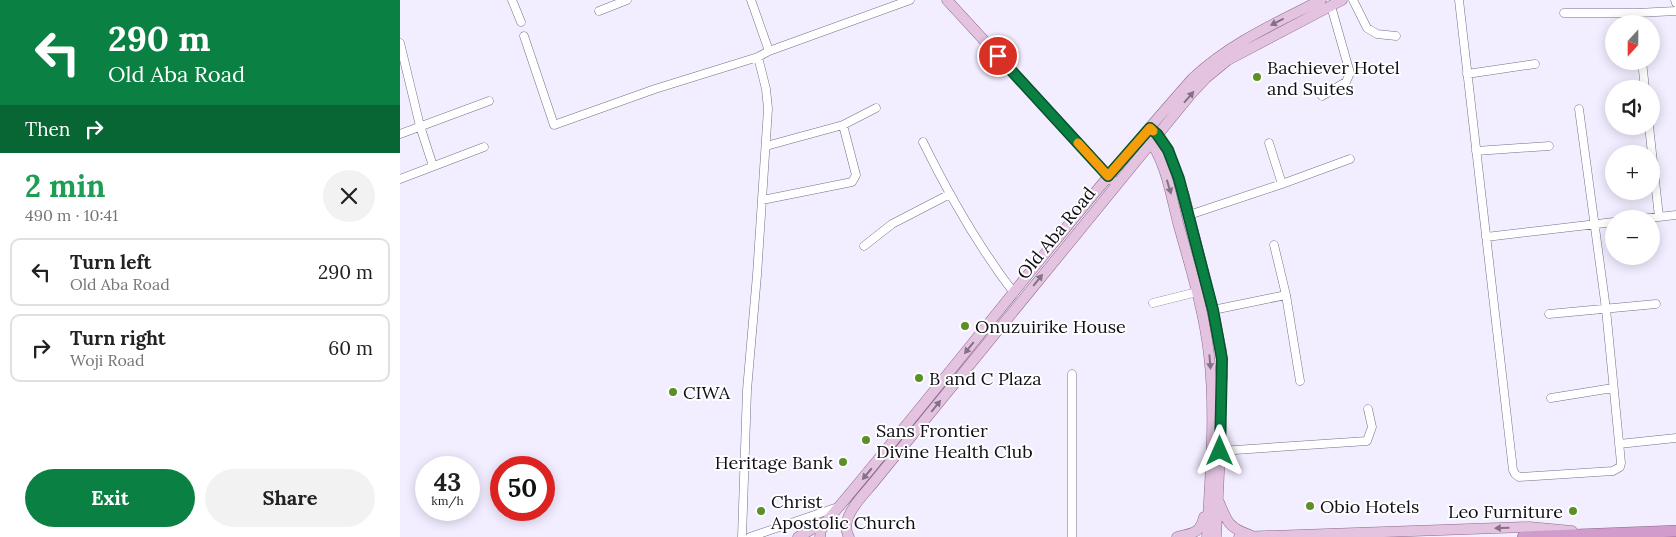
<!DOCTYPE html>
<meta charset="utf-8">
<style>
body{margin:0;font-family:Lora,serif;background:#f2f2f2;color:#222;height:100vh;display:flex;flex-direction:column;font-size:19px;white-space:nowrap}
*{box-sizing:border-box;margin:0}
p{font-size:16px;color:#767676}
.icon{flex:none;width:28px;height:28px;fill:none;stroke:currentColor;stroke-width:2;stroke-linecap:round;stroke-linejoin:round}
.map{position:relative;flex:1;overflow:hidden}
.sheet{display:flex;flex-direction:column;background:#fff;width:400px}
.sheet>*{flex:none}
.hud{background:#0b8043;color:#fff;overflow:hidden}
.needle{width:32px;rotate:201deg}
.fabs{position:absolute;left:1205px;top:15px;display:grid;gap:10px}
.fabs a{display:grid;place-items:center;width:55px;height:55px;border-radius:50%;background:#fff;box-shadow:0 2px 12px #0003;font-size:25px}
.speed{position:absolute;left:15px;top:456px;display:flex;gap:10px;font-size:25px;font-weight:700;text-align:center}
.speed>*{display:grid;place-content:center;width:65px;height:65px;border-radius:50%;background:#fff;box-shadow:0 2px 12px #0003;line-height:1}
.speed small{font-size:12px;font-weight:400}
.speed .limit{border:8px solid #d22;background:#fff;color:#111}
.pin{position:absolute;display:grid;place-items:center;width:42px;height:42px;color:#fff;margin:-21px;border:2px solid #fff;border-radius:50%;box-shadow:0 1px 5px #0007}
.me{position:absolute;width:55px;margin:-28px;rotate:0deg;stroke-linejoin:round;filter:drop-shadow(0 0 4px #0008)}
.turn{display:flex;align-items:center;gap:18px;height:105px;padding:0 25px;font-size:22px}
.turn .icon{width:65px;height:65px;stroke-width:2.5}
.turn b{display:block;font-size:35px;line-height:42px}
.then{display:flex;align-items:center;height:48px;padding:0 25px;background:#0003;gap:10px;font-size:19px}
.round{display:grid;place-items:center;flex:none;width:52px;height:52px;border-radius:26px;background:#f2f2f2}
.head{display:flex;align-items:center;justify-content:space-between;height:85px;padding:0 25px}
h1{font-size:30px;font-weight:700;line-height:38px;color:#1e9e55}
.primary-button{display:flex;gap:10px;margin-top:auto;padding:10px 25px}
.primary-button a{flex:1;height:58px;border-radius:30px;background:#0b8043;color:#fff;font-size:20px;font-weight:700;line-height:58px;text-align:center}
.primary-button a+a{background:#f2f2f2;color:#222}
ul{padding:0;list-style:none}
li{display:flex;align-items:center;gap:15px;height:68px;margin:0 10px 8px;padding:0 15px;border:2px solid #e0e0e0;border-radius:10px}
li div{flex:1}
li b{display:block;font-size:19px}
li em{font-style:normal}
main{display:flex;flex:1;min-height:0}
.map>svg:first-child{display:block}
</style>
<main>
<section class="sheet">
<div class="hud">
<div class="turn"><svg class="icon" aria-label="left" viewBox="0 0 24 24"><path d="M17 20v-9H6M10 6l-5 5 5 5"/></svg><div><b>290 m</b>Old Aba Road</div></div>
<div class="then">Then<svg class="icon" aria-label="right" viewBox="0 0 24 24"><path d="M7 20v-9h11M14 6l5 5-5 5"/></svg></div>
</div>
<div class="head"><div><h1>2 min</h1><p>490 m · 10:41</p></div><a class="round"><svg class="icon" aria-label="close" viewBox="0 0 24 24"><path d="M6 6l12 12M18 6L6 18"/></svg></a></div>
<ul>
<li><svg class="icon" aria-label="left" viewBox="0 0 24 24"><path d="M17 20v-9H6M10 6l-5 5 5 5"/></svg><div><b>Turn left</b><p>Old Aba Road</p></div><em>290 m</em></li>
<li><svg class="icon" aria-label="right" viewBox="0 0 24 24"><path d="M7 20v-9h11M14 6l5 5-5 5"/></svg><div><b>Turn right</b><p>Woji Road</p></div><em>60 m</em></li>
</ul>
<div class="primary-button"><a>Exit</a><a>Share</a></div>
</section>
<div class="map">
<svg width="1276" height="537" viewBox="0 0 1276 537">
<rect width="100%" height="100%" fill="#f2edff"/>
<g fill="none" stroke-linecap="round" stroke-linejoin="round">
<!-- minor casing -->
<g stroke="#757084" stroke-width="9">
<path id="minor" d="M 112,0 L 121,22
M 351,0 L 369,51
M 953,0 L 967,28 L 977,34 L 996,36
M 1059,0 L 1113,470 L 1115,474 L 1119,477 L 1213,471 L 1220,467 L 1221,463 L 1206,309 L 1179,109
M 1275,0 L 1276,3
M 199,11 L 227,0
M 1164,13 L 1237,13 L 1276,11
M 1237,13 L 1238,24
M 124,36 L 154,125 L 255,89 L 358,57 L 369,51 L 510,0
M 0,43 L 20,126 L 33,166
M 1242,61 L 1245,89
M 1067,74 L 1135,64
M 922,96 L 946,82 L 950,73 L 931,6
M 1249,126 L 1259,217
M 0,134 L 89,101
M 523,142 C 549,195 578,246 614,293
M 869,143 L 882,184
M 366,146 L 443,125 L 476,108
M 1076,151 L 1149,146
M 0,179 L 84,147
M 362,200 L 452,182 L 456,175 L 443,125
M 789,215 L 882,184 L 950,159
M 1241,219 L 1276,215
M 1086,237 L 1214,222
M 874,245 L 886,295 L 900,381
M 464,246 L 492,224 L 550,194
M 753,303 L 797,292
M 813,310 L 886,295
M 1149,314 L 1256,304
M 1151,398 L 1213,388
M 1219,444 L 1276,438
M 820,451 L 967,441 L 972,427 L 968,409
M 342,537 L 347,390 L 357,275 L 368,109 L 366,89 L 358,57
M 350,537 L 438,507
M 672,537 L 672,374"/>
</g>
<!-- major casing -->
<g stroke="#8d698c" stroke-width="11">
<path id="major" d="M 547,0 L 712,180
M 752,130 L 757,134 L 767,150 L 784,195 L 813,310 L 821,350 L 822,376 L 820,402 L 820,451 L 816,537
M 748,138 C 766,162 771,195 778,223 C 790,266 804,310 809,355 C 816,415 810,477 807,537
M 819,502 C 827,522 829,528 850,535
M 398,537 L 425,522
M 420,537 L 421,530 L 426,522 C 550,376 665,222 793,78 C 830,43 876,23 921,0
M 449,537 C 438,518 463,496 474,482 L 791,94 L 806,78 L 828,60 L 942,0
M 777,537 C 792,533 800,534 804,517
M 839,537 L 1129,527 L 1172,531"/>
</g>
<!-- highway casing -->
<g stroke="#8d698c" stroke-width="12">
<path id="highway" d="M 1123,537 L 1276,531"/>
</g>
<!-- minor -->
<use href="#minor" stroke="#fff" stroke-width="8"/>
<!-- major -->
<use href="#major" stroke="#e3c3e0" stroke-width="10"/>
<!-- highway -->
<use href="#highway" stroke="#d19bcc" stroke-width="11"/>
</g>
<!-- one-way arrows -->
<defs><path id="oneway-solid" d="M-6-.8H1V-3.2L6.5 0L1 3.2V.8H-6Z" transform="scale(1.25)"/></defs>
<g fill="#847185">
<use href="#oneway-solid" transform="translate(877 22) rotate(153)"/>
<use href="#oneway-solid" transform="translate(789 97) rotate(-49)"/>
<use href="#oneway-solid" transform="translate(769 187) rotate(73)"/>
<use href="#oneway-solid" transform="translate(638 280) rotate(-51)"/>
<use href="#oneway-solid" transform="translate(569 348) rotate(129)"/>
<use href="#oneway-solid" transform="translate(810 362) rotate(85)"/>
<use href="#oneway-solid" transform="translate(536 406) rotate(-51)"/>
<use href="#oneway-solid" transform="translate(467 474) rotate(130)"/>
<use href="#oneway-solid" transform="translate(1102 528) rotate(178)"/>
</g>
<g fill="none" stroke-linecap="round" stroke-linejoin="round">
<!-- route casing -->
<g stroke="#07532c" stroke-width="12">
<path id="route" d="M 598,56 L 708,176 L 750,128 L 757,134 L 768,150 L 779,179 L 813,310 L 822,359 L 820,451"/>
</g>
<!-- route -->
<use href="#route" stroke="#0b8043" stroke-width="9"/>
<!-- slow -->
<path stroke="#f59e0b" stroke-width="9" d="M 678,143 L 708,176 L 750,128 L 753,131"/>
</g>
<!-- markers -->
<g fill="#5b9029" stroke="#fefefe" stroke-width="2">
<circle cx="857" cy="77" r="5"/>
<circle cx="565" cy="326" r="5"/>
<circle cx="519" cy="378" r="5"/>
<circle cx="273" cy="392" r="5"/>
<circle cx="466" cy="440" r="5"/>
<circle cx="443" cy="462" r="5"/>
<circle cx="910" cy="506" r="5"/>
<circle cx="361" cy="511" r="5"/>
<circle cx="1173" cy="511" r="5"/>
</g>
<g text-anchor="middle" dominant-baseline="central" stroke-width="4" stroke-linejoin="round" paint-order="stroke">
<!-- poi labels -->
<g font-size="18" fill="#0f0d15" stroke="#fefefe" text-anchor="start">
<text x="867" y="67">Bachiever Hotel<tspan x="867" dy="21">and Suites</tspan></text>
<text x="575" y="326">Onuzuirike House</text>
<text x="529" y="378">B and C Plaza</text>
<text x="283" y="392">CIWA</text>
<text x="476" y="430">Sans Frontier<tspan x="476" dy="21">Divine Health Club</tspan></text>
<text x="433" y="462" text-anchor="end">Heritage Bank</text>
<text x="371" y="501">Christ<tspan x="371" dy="21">Apostolic Church</tspan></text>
<text x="920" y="506">Obio Hotels</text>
<text x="1163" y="511" text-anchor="end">Leo Furniture</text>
</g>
<!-- street labels -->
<g font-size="18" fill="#0f0d15" stroke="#fefefe">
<text transform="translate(656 233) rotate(-51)">Old Aba Road</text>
</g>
</g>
</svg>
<div class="fabs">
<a><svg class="needle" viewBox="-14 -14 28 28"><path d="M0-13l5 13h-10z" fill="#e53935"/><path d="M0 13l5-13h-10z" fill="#767676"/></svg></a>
<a><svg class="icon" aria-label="sound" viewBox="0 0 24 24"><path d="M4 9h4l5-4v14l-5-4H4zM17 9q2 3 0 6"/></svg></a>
<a>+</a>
<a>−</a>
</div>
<div class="speed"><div>43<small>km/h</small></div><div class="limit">50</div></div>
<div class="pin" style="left:598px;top:56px;background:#d93025"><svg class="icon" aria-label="arrive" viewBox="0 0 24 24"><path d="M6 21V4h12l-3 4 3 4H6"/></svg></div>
<svg class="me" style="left:820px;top:451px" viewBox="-20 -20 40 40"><path d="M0-17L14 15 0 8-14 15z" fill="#0b8043" stroke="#fff" stroke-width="4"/></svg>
</div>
</main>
